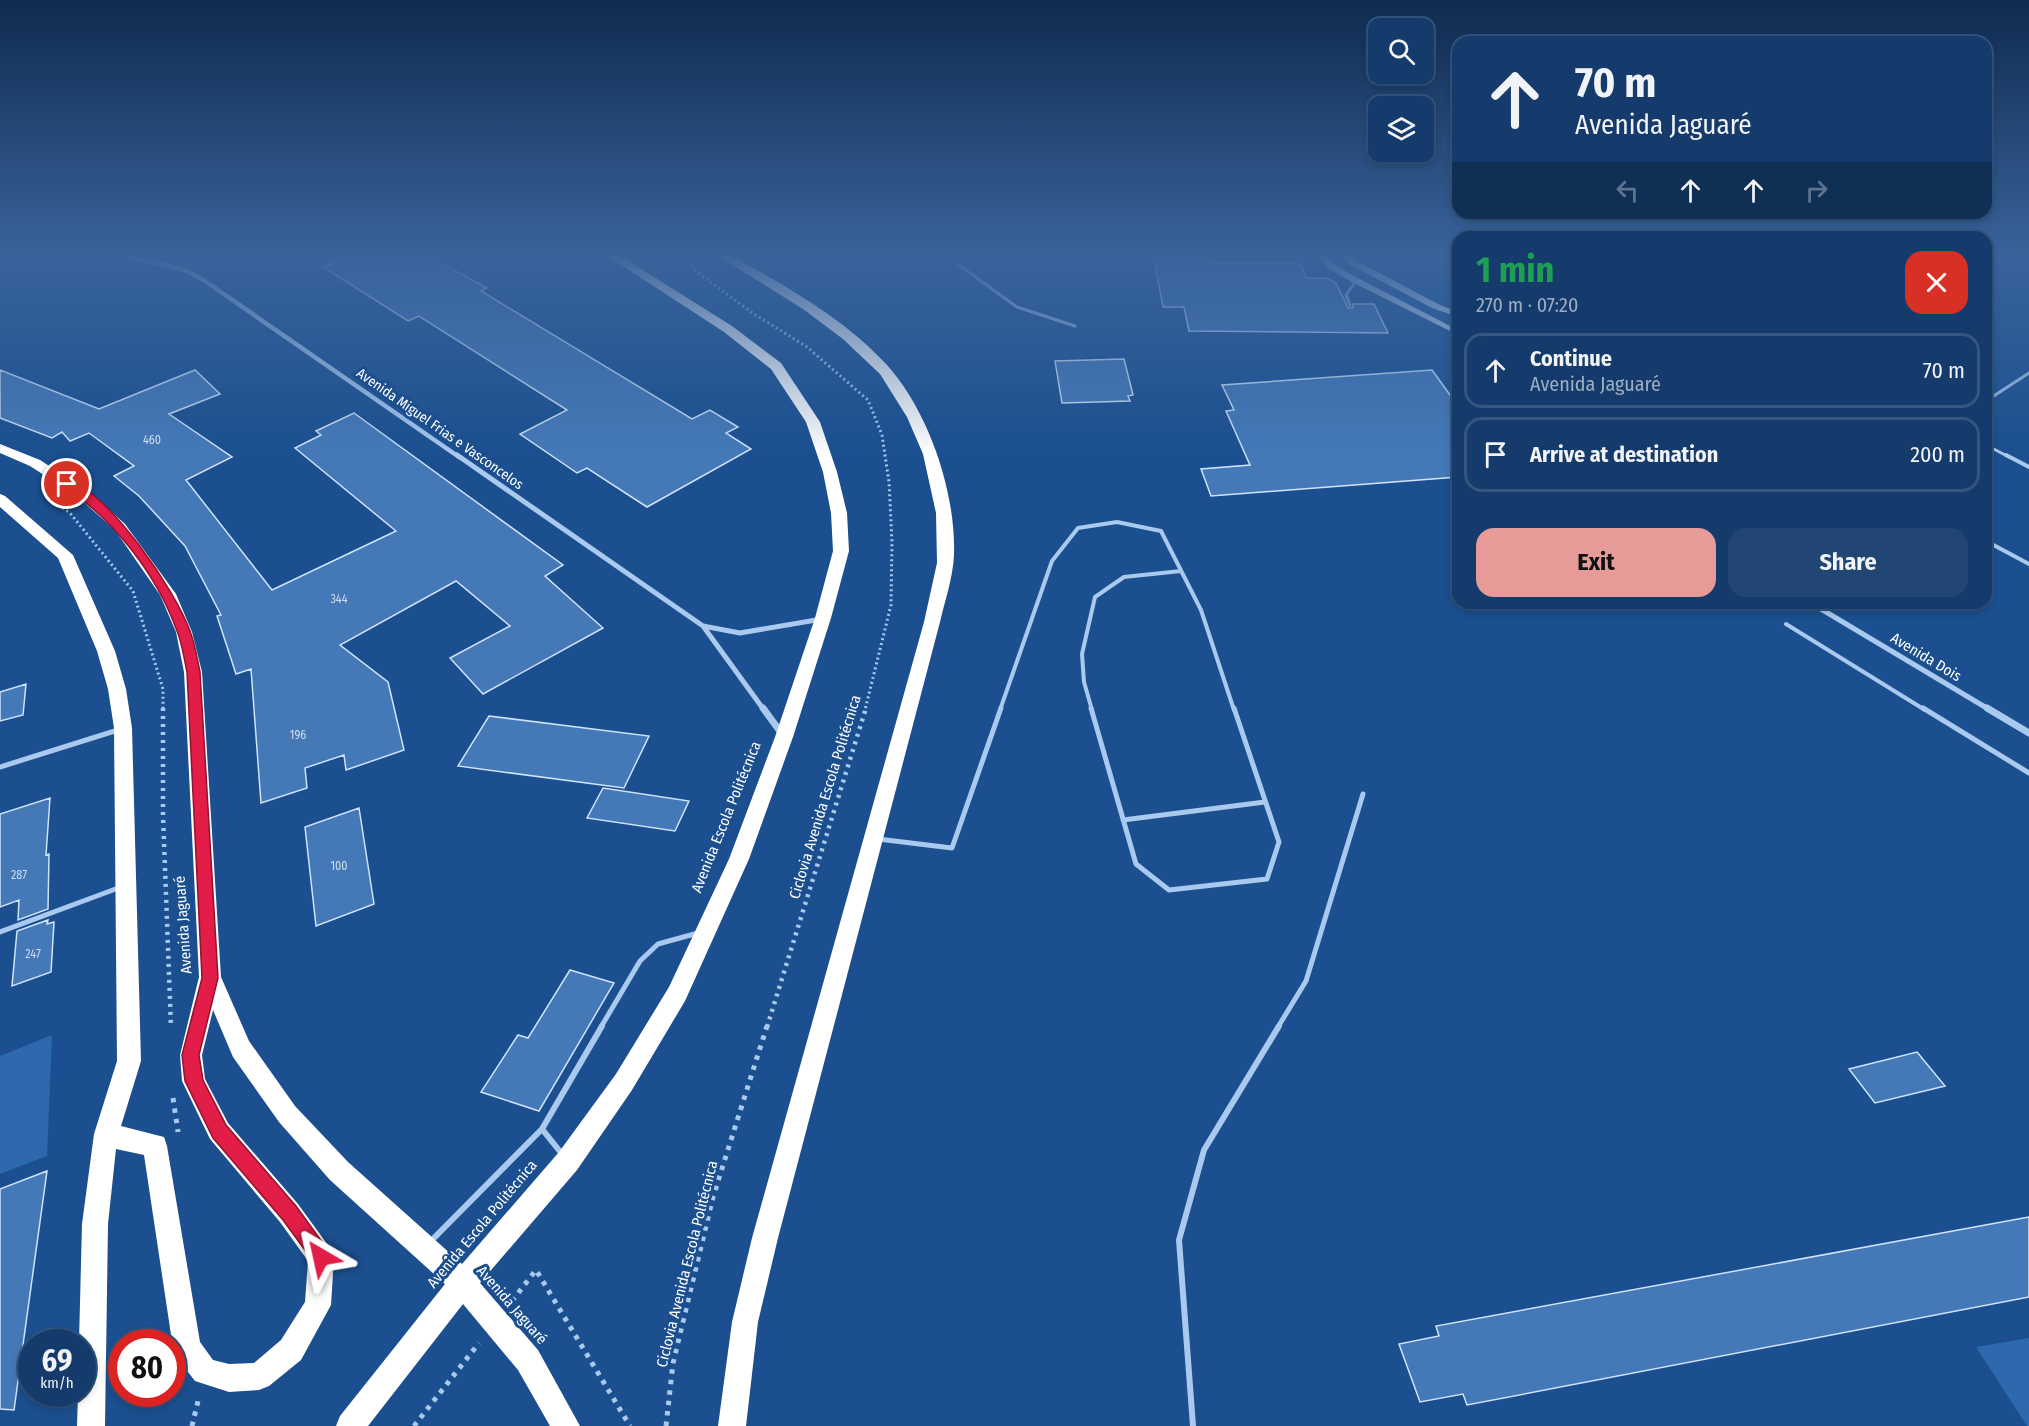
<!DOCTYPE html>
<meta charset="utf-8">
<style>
body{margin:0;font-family:"Fira Sans Condensed",sans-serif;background:#214673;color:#f1f3f6;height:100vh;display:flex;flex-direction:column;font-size:22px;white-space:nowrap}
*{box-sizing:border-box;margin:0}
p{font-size:20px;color:#9dadc1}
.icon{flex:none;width:33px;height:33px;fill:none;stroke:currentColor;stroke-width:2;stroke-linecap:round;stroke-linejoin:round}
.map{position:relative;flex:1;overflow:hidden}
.sheet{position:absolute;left:1452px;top:231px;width:540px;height:378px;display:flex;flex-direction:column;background:#143b6b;border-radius:18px;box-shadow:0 3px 9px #0003,0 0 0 2px #33557e}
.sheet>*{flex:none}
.hud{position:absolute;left:1452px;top:36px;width:540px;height:183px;border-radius:18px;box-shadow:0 3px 9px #0003,0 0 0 2px #33557e;background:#143b6b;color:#f1f3f6;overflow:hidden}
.controls{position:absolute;left:1368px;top:18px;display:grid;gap:12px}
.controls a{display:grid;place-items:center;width:66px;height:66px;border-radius:12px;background:#143b6b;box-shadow:0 3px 9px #0003,0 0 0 2px #33557e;font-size:30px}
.speed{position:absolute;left:18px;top:1329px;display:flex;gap:12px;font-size:30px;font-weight:700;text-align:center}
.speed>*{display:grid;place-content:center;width:78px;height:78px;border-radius:50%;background:#143b6b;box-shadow:0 3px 9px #0003,0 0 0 2px #33557e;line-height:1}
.speed small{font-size:15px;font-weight:400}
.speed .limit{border:9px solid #d22;background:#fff;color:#111}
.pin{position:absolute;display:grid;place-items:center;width:51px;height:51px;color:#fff;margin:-26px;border:3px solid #fff;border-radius:50%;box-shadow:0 2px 6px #0007}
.me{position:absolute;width:66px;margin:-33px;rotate:324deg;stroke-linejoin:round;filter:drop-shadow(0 0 4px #0008)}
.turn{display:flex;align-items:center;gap:21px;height:126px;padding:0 24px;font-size:27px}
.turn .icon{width:78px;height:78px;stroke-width:2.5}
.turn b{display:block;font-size:42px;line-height:51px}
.lanes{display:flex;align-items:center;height:57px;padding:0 24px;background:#0003;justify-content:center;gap:30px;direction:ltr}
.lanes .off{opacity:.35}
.round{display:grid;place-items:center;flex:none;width:63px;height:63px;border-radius:18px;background:#214673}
.summary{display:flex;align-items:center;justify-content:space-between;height:102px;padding:0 24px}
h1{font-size:36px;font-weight:700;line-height:45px;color:#1e9e55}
.action{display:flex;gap:12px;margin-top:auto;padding:12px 24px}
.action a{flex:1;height:69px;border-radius:18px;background:#e69b98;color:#111;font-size:24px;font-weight:700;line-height:69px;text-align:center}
.action a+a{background:#214673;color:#f1f3f6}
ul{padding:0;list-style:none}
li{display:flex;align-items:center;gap:18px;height:75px;margin:0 12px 9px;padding:0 12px;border:3px solid #33557e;border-radius:18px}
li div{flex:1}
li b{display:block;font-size:22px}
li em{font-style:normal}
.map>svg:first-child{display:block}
</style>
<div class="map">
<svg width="2029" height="1426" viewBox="0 0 2029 1426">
<rect width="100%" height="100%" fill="#1b4f8f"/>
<!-- green -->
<path fill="#2e69ad" d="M 52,1035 L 47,1156 L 0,1174 L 0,1056 Z
M 2029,1338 L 2029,1426 L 2027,1426 L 1976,1347 Z"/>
<!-- building -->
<path fill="#4478b7" stroke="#cfe3fa" stroke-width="1.5" d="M 354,255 L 426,255 L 487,288 L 481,291 L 692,419 L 710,410 L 738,427 L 726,433 L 751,449 L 647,507 L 587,468 L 577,473 L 520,434 L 567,410 L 419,316 L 408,321 L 323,267 Z
M 1153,255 L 1208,255 L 1209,262 L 1219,263 L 1300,263 L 1306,278 L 1327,278 L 1336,283 L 1348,308 L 1353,308 L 1353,304 L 1374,304 L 1388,333 L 1189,331 L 1184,307 L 1163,307 Z
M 1124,359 L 1133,395 L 1128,396 L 1130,401 L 1062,403 L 1055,361 Z
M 0,370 L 99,409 L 195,370 L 220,394 L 169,414 L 232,457 L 186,480 L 272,590 L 396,531 L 295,448 L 321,435 L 316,431 L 354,413 L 563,565 L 545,576 L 603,628 L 483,694 L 450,658 L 510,626 L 456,581 L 340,645 L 388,682 L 404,750 L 346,770 L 344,755 L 305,768 L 307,788 L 261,803 L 251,669 L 236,674 L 217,616 L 221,615 L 185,546 L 139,496 L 114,476 L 134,466 L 89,433 L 70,441 L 62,432 L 52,438 L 0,418 Z
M 1432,370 L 1458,406 L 1458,477 L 1211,496 L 1201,469 L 1250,465 L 1226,411 L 1234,410 L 1222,385 Z
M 26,684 L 23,715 L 0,721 L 0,692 Z
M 489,716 L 649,736 L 624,788 L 458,766 Z
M 603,788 L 689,801 L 675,831 L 587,818 Z
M 50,798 L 46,855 L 49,854 L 48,909 L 18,920 L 19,900 L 0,907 L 0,814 Z
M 359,808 L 374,904 L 316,926 L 305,827 Z
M 48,920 L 47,924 L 54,922 L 51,972 L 12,986 L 17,931 Z
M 570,970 L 614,983 L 539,1111 L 481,1092 L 518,1035 L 528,1038 Z
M 1917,1052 L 1945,1086 L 1875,1103 L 1849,1069 Z
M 47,1171 L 14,1410 L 0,1409 L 0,1189 Z
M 2029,1217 L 2029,1297 L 1467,1405 L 1463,1394 L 1420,1402 L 1399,1344 L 1439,1336 L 1436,1326 Z"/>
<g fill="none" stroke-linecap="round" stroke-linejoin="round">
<!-- path-far2 -->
<path stroke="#a9c9ee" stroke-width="3" stroke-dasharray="2 3" stroke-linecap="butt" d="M 681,255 L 694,270 L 754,314 L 807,347 L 868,400 L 882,435 L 889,482 L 892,542 L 891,605 L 865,710
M 50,499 L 70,513 L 133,591 L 163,689 L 163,710"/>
<!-- path-far1 -->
<path stroke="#a9c9ee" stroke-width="4.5" stroke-dasharray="3 5" stroke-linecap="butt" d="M 163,708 L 163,815 L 171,1027
M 767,1027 L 866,708"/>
<!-- path -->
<path stroke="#a9c9ee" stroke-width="5" stroke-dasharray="4.5 6" stroke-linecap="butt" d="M 173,1098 L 178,1132
M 512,1301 L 536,1270 L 630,1426
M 192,1426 L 199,1397
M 414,1426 L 479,1343
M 666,1426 L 673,1363 L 713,1197 L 767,1026"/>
<!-- lane-far3 -->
<path stroke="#a9c9ee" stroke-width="3" d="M 959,265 L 1017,307 L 1075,326
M 1350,305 L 1346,295 L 1356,281
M 1986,401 L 2029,373
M 1986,445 L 2009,457"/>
<!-- lane-far2 -->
<path stroke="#a9c9ee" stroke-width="4" d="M 2006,455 L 2029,467
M 1986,541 L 2029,564
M 1955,603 L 1964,608
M 1786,624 L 1925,710
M 1000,710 L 1052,561 L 1078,528 L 1117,522 L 1161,531 L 1201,610 L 1234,710
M 1092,710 L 1084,682 L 1082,654 L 1095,597 L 1124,577 L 1181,571"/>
<!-- lane-far1 -->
<path stroke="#a9c9ee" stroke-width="5" d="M 1091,708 L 1136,864 L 1169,890 L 1267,879 L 1279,842 L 1234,708
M 1923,708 L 2029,773
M 0,767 L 118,730
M 1123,820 L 1265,802
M 878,839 L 952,848 L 1001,708
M 0,932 L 121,887
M 601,1027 L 640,961 L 658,944 L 698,933
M 1278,1027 L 1306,981 L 1363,794"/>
<!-- lane -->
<path stroke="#a9c9ee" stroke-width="6" d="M 542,1129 L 562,1154
M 429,1243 L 542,1129 L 602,1026
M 1193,1426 L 1179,1240 L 1204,1150 L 1279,1026"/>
<!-- street-far2 -->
<path stroke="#a9c9ee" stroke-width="4.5" d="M 124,255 L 185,270 L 205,281 L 459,457"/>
<!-- street-far1 -->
<path stroke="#a9c9ee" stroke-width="5" d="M 457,455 L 703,626 L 740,633 L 822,619
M 1811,603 L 1990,710
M 703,626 L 764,710"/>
<!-- street -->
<path stroke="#a9c9ee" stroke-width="7" d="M 763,708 L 782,734
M 1987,708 L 2029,733"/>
<!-- secondary -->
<path fill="#d6e6fa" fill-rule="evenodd" d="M 1316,255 L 1325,255 L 1334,264 L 1352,275 L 1458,330 L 1458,335 L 1346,279 L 1328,268 Z
M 1340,255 L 1349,255 L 1355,260 L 1438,304 L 1458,312 L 1458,317 L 1432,308 L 1349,264 Z"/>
<!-- highway -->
<path fill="#fff" fill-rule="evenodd" d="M 606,255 L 619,255 L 732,326 L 781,363 L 820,422 L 837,472 L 847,513 L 849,551 L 831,618 L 793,737 L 749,859 L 685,1001 L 632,1090 L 577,1170 L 480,1283 L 538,1350 L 580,1426 L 550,1426 L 518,1370 L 463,1304 L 368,1426 L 336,1426 L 340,1416 L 445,1284 L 330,1180 L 279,1122 L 233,1057 L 213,1010 L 202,1055 L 205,1079 L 228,1123 L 298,1204 L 330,1248 L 334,1257 L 331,1305 L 301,1360 L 269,1386 L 259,1390 L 229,1392 L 195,1381 L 177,1358 L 173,1348 L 144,1155 L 116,1149 L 108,1224 L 105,1426 L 77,1426 L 78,1394 L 82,1394 L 82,1342 L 79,1342 L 82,1224 L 94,1134 L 117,1061 L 114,728 L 108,689 L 97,651 L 58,558 L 0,507 L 0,494 L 5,496 L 73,555 L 115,651 L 126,689 L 132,728 L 141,1061 L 121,1126 L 164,1137 L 167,1146 L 200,1342 L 213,1360 L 229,1364 L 254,1363 L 281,1340 L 305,1302 L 308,1261 L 280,1222 L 210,1139 L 182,1081 L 180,1055 L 199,977 L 184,672 L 176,632 L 160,595 L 115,530 L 78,497 L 30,466 L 0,453 L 0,444 L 40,460 L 88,491 L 125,524 L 176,594 L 192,632 L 202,672 L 221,977 L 249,1041 L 295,1106 L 348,1162 L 462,1264 L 559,1152 L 616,1074 L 669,987 L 729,859 L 775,737 L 815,618 L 833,551 L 831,513 L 823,472 L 806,422 L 771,369 L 724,332 Z
M 717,255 L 731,255 C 785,286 844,318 887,365 C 929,412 956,492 954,555 C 953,578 945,600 940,622 L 778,1238 L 758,1322 L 746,1426 L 718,1426 L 732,1322 L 752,1238 L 924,622 L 937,563 L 936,513 L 923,454 L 907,417 L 880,374 L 843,339 L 803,309 Z"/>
</g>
<!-- sky -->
<linearGradient id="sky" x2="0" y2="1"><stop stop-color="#0f2b4f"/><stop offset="0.56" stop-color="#39639b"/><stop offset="1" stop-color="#39639b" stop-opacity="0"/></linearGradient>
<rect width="2029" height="455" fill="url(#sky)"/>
<!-- route -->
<path fill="#e11d48" stroke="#92132f" stroke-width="1.5" d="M 67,480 C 110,493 175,590 190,631 C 195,644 197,658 200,672 L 218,978 L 199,1055 L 203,1080 L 226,1125 L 296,1206 L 328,1250 L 331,1257 L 328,1264 L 321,1267 L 315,1264 L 283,1220 L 213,1138 L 185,1081 L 182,1055 L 202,978 L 187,672 C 184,658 182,643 177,631 C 157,575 113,518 63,486 L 63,481 Z"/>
<g text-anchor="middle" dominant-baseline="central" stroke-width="6" stroke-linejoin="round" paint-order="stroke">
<!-- number labels -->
<g font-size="12" fill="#d0dded">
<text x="152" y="440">460</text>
<text x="339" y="599">344</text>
<text x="298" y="735">196</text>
<text x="339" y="866">100</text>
<text x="19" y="875">287</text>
<text x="33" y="954">247</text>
</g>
<!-- far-street labels -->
<g font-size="14" fill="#fff" stroke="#1b4f8f">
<text transform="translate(440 429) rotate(35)">Avenida Miguel Frias e Vasconcelos</text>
</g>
<!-- street labels -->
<g font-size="15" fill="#fff" stroke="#1b4f8f">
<text transform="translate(1926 657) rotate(31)">Avenida Dois</text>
<text transform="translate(825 797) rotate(-73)">Ciclovia Avenida Escola Politécnica</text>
<text transform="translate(726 817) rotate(-68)">Avenida Escola Politécnica</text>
<text transform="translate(183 925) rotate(-94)">Avenida Jaguaré</text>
<text transform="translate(482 1224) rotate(-50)">Avenida Escola Politécnica</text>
<text transform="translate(687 1264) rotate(-76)">Ciclovia Avenida Escola Politécnica</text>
<text transform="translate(512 1305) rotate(49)">Avenida Jaguaré</text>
</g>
</g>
</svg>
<div class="controls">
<a><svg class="icon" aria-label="search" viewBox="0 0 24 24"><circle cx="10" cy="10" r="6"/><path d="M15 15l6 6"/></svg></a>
<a><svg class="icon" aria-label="layers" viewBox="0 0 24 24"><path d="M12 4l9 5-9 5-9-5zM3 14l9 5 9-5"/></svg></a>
</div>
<div class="speed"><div>69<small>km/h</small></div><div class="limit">80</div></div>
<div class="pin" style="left:67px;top:484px;background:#d93025"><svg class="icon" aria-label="arrive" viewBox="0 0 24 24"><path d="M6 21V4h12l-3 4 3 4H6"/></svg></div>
<svg class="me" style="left:321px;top:1257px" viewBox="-20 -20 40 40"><path d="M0-17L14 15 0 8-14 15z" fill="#e11d48" stroke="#fff" stroke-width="4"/></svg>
<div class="hud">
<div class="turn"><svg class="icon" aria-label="ahead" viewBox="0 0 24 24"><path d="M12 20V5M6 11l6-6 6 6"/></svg><div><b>70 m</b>Avenida Jaguaré</div></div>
<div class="lanes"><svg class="icon off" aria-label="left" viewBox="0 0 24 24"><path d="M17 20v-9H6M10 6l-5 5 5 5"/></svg><svg class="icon" aria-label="ahead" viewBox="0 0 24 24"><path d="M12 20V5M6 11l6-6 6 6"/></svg><svg class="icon" aria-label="ahead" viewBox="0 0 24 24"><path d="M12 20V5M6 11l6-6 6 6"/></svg><svg class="icon off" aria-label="right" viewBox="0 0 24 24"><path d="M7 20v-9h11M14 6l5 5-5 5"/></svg></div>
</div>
<section class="sheet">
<div class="summary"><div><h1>1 min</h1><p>270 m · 07:20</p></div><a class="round" style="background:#d93025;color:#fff"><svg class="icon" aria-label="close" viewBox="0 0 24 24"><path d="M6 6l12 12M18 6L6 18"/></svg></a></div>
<ul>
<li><svg class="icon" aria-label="ahead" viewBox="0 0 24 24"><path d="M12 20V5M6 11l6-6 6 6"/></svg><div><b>Continue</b><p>Avenida Jaguaré</p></div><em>70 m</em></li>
<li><svg class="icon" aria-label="arrive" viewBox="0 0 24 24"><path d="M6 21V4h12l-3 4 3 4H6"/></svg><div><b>Arrive at destination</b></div><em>200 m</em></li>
</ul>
<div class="action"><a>Exit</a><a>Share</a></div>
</section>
</div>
